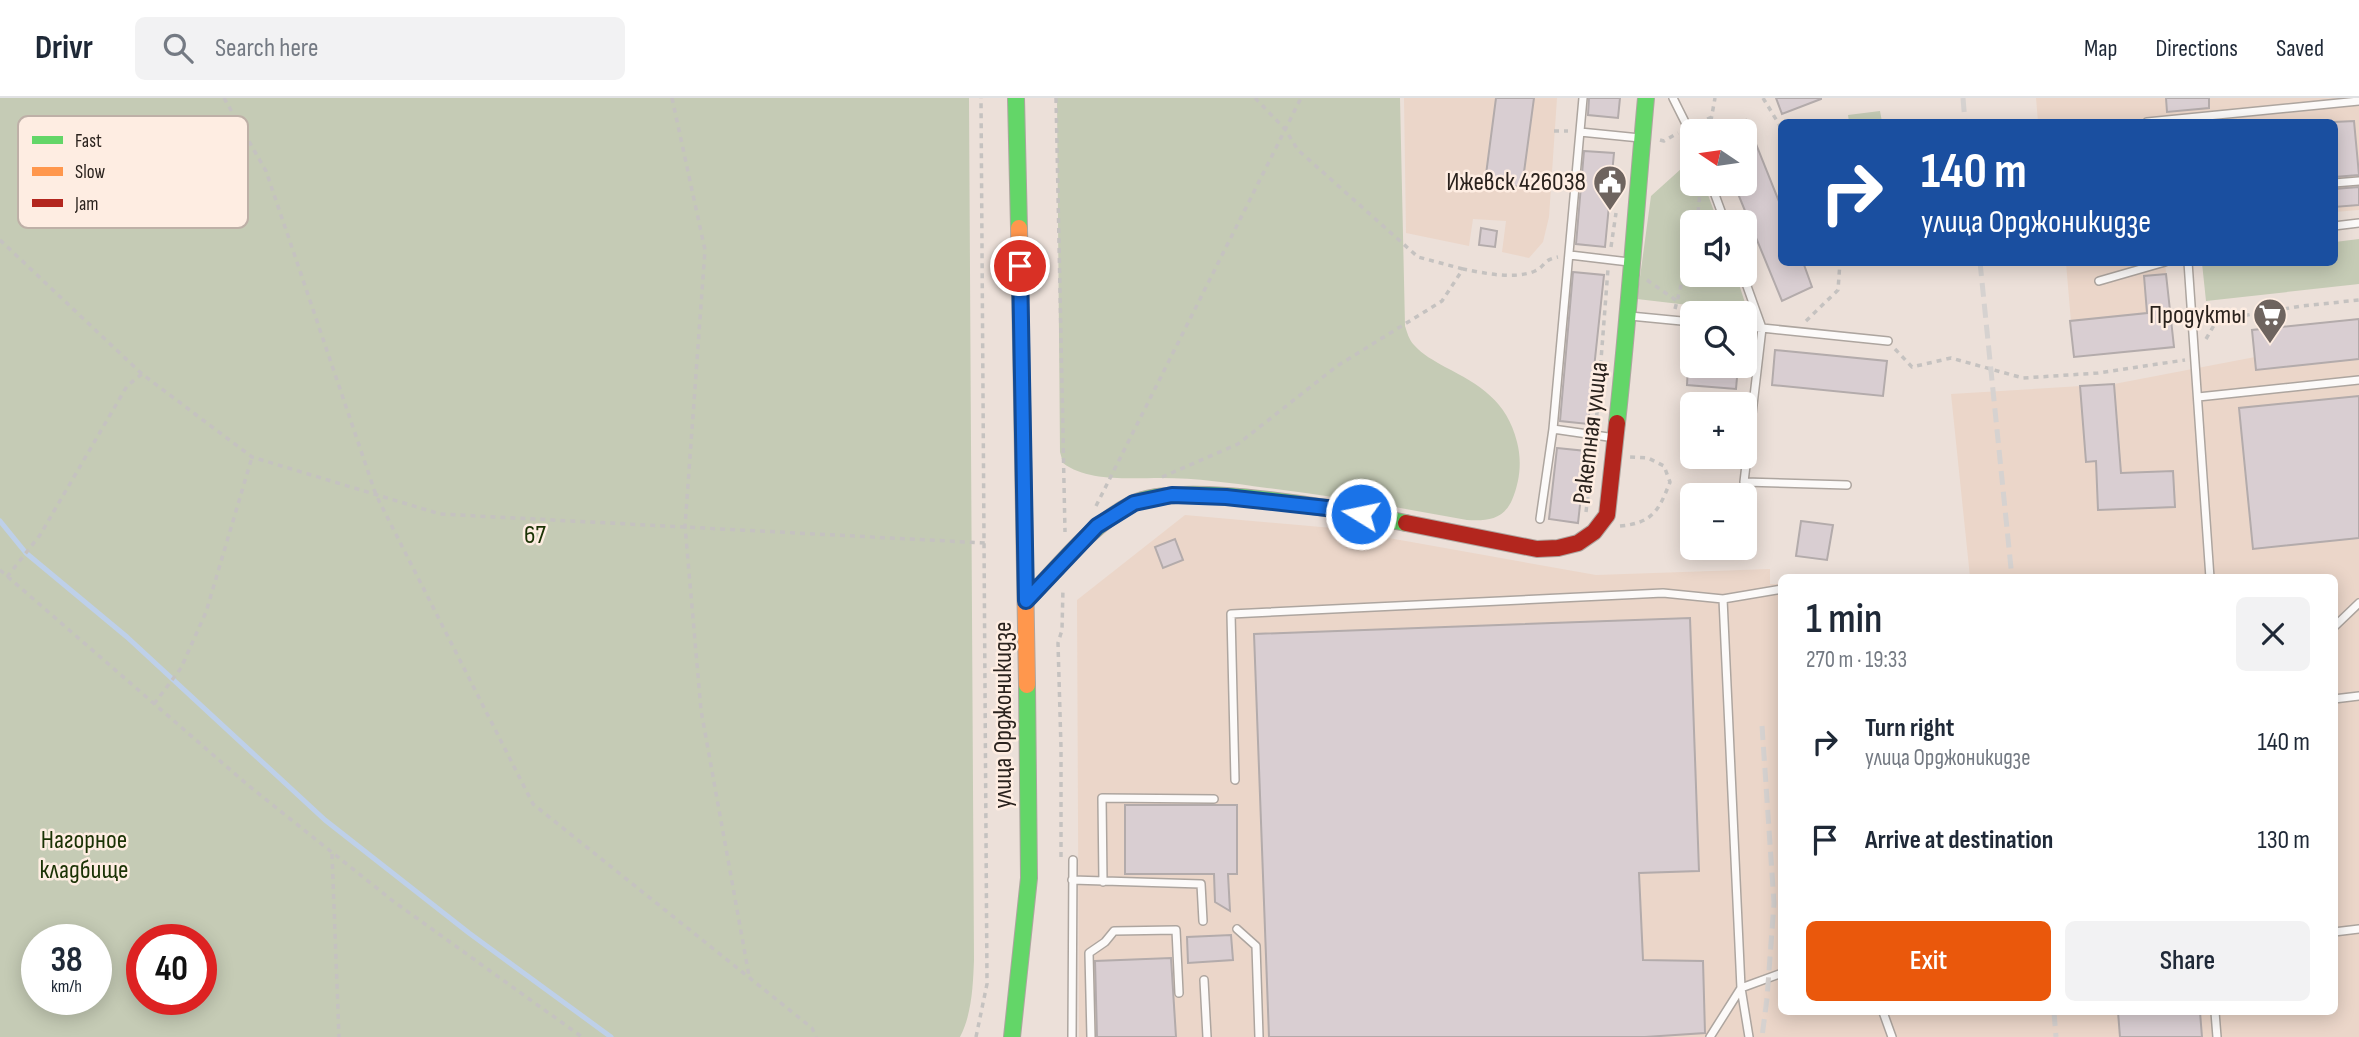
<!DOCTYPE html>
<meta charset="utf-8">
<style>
body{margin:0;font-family:"Sofia Sans Condensed",sans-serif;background:#f2f2f3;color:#1f2937;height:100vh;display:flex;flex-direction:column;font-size:26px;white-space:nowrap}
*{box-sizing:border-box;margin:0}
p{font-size:23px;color:#747a83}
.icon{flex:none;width:38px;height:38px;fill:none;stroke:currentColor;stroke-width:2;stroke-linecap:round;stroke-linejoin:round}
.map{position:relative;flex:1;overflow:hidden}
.drawer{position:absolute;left:1778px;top:476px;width:560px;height:441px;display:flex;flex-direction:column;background:#fff;border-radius:10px;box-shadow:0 4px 18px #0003}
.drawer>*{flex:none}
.hud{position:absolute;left:1778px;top:21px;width:560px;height:147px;border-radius:10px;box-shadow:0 4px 18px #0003;background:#1a4fa0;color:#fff;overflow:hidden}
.needle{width:46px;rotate:283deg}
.controls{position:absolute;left:1680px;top:21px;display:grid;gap:14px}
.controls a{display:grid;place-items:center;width:77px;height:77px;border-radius:10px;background:#fff;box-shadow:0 4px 18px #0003;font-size:35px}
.speed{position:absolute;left:21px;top:826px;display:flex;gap:14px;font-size:35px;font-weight:700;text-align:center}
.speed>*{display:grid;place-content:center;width:91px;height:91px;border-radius:50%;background:#fff;box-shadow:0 4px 18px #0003;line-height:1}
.speed small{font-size:18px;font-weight:400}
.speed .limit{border:10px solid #d22;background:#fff;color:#111}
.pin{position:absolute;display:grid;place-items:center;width:60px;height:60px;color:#fff;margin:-30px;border:4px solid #fff;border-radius:50%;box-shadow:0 2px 7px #0007}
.me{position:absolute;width:77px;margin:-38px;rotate:280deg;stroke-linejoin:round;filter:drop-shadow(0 0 5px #0008)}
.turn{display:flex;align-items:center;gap:24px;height:147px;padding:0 28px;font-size:32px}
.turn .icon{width:91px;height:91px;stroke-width:2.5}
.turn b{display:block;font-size:49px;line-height:60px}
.round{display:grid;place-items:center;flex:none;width:74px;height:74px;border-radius:10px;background:#f2f2f3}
.summary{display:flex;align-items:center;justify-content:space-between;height:119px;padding:0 28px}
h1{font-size:42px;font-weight:600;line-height:52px}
.action{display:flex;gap:14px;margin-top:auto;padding:14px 28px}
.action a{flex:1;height:80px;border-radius:10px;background:#ea580c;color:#fff;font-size:28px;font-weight:600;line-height:80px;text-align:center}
.action a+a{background:#f2f2f3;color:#1f2937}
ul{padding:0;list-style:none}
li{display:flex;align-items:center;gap:21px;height:98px;padding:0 28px}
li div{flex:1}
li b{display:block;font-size:26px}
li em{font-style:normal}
header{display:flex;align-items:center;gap:42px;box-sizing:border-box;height:98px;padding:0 35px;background:#fff;border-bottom:2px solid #e0e1e3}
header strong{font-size:33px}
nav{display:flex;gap:38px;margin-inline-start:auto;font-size:24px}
.search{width:490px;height:63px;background:#f2f2f3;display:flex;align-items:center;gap:18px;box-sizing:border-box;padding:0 24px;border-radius:10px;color:#747a83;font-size:26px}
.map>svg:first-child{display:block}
</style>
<header>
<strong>Drivr</strong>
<div class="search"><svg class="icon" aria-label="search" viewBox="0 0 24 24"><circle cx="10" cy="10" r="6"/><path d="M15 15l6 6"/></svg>Search here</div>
<nav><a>Map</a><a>Directions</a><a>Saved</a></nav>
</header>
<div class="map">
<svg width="2359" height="939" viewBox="0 0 2359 939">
<rect width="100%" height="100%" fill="#ece0d9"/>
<!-- built -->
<path fill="#ebd6c9" d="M 1404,0 L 1557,0 L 1549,119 L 1543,144 L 1529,160 L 1502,154 L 1506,123 L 1473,121 L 1469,148 L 1406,135 Z
M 2036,0 L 2359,0 L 2359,112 L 2335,114 L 2334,24 L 2038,24 Z
M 2066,165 L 2165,165 L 2174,249 L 2074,259 Z
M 2255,259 L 2257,272 L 2359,261 L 2359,939 L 1079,939 L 1077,502 L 1185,417 L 1333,430 L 1596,477 L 1770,471 L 1770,486 L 1782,486 L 1782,914 L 2334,914 L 2334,480 L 1970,479 L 1951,296 L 2114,286 Z"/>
<!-- green -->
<path fill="#c5cbb5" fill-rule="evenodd" d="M 0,0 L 969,0 L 974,862 C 973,887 972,916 960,939 L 0,939 ZM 37,842 L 96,842 L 96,901 L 37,901 ZM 142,842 L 201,842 L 201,901 L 142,901 Z
M 1057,0 L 1400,0 L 1405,228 C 1407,234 1409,242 1414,247 C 1423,257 1433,262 1445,269 C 1480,287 1507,303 1517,344 C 1522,363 1520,383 1512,402 C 1503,422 1487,423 1467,422 C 1401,410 1335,398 1267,390 C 1232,385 1196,380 1161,380 C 1130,380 1088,384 1063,365 L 1060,354 Z
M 1880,13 L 1882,24 L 1849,24 L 1848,17 Z
M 1692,61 L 1692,86 L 1704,86 L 1718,124 L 1692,124 L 1692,177 L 1736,177 L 1748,214 L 1637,201 L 1651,98 Z
M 2359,141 L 2359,186 L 2206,203 L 2202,165 L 2334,164 L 2335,144 Z"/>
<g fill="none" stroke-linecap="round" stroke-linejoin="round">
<!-- stream -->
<path stroke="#bed0e9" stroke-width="5" d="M 0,423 L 26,455 L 127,539 L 325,722 L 469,835 L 611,939"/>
</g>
<!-- building -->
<path fill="#d9ced2" stroke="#b3abab" stroke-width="2" d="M 1496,0 L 1534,0 L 1522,89 L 1485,84 Z
M 1589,0 L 1620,0 L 1618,20 L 1588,17 Z
M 1776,0 L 1821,0 L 1821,1 L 1782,16 Z
M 2166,0 L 2209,0 L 2209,10 L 2167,14 Z
M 1746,21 L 1782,111 L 1782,164 L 1803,164 L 1812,189 L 1782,203 L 1734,86 L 1745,86 Z
M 2354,23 L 2359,77 L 2334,79 L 2334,24 Z
M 1584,53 L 1614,55 L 1605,149 L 1576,146 Z
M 2359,89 L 2359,107 L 2334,109 L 2334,91 Z
M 1481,130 L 1497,133 L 1495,149 L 1479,147 Z
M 1573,174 L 1604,177 L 1588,326 L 1560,323 Z
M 2166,176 L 2174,249 L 2074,259 L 2070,223 L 2147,215 L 2144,178 Z
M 2359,221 L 2359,261 L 2256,272 L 2252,232 Z
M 1775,252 L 1887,263 L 1883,298 L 1772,287 Z
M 1688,268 L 1738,268 L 1736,291 L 1687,287 Z
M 2114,286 L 2121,375 L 2173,373 L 2175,409 L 2098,412 L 2096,363 L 2086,364 L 2080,288 Z
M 2359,298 L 2359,440 L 2253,451 L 2239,310 Z
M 1557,350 L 1586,353 L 1578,425 L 1549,421 Z
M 1801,423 L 1833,427 L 1827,462 L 1796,458 Z
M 1175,441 L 1183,462 L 1163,470 L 1155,449 Z
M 1690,520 L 1699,773 L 1639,775 L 1643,862 L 1703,863 L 1705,935 L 1645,939 L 1269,939 L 1254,536 Z
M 1125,707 L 1237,707 L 1237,776 L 1228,776 L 1230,813 L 1215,804 L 1214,776 L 1125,776 Z
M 1231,837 L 1233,862 L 1188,865 L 1187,839 Z
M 1171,860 L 1176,939 L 1097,939 L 1095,863 Z
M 2118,914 L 2200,914 L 2202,939 L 2120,939 Z"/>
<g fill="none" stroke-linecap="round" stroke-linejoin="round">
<!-- lane casing -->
<g stroke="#ada59f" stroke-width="10">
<path id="lane" d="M 1673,0 L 1692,38
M 2147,24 L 2359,3
M 1580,34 L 1640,40
M 2334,85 L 2359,83
M 1711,86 L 1725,124
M 2334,128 L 2359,125
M 1570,157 L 1629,164
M 2188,164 L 2210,480
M 1743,177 L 1762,230 L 1745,229
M 2099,183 L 2165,164
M 1630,218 L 1692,224
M 2198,299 L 2359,282
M 1553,331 L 1615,340
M 1847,387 L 1744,384 L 1762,230 L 1888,243
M 1540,421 L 1553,331 L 1583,0
M 2334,529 L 2359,505
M 2334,601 L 2359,598
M 1235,682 L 1231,516 L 1663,495 L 1723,501 L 1782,491
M 1072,782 L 1201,786 L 1203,823
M 1103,784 L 1102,700 L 1214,701
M 1237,831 L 1256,848 L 1259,939
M 2334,834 L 2359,831
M 1204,882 L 1207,939
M 1883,914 L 1892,939
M 2215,914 L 2217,939
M 1072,939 L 1073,762
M 1091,939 L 1089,855 L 1105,844 L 1114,833 L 1176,832 L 1179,895
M 1710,939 L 1741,890 L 1723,501
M 1749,939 L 1741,890 L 1782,875"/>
</g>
<!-- fast casing -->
<g stroke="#ada59f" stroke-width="18">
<path id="fast" d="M 1016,0 L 1019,130
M 1617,325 C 1629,217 1636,108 1646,0
M 1026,503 C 1059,469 1089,428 1132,406 C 1182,381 1348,413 1406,425
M 1012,939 L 1029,780 L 1027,587"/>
</g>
<!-- slow casing -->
<g stroke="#ada59f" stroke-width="18">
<path id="slow" d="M 1019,130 L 1027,587"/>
</g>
<!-- jam casing -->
<g stroke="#ada59f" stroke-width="18">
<path id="jam" d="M 1406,425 L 1537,451 L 1558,450 L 1578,445 L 1594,434 L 1607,417 L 1617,325"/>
</g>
<!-- path -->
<path stroke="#c5c2c0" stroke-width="3.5" stroke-dasharray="5 5" stroke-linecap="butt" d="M 224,0 L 266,73 L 376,397 L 533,706 L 812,930 L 816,939
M 672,0 L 705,152 L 685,428 L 701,612 L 749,878
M 1056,0 L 1065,434
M 1255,0 L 1285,31 L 1298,52 L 1418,159 L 1463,171
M 1763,0 L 1782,31
M 1698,25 L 1712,19
M 1554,33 L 1568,33
M 1709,33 L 1715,0
M 1660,42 L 1664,43 L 1678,35
M 1697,124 L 1700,95
M 0,142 L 142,276 L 252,359 L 440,416 L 985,445
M 1611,149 L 1616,115
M 1647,182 L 1677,203
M 1675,211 L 1692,145
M 1806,223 L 1838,192 L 1840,164
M 2206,241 L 2217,222 L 2302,208 L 2359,202
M 1895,251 L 1912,269 L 1951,260 L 2023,280 L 2098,275 L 2185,262
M 1596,327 L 1608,171
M 1162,379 L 1238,346 L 1337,268 L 1442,203 L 1463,171 C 1484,175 1514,182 1535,173 C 1546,168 1542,162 1558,159
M 1096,408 L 1301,0
M 1586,414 L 1594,349
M 1620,428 C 1653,425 1659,412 1670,384 L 1664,368 L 1648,360 L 1630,359
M 0,472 L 249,688 L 393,803 L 582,939
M 7,479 L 40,437 L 127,288 L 142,276
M 154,606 L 181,570 L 206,514 L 252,359
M 332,756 L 339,939
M 1061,759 L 1061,650 L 1058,545 L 1062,532 L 1063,490
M 976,939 L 987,886 L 981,0"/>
<!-- lane -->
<use href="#lane" stroke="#fcfaf9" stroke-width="7"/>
<!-- fast -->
<use href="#fast" stroke="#63d668" stroke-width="16"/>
<!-- slow -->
<use href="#slow" stroke="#ff974d" stroke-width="16"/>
<!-- jam -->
<use href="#jam" stroke="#b3261e" stroke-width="16"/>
<!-- rail -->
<path stroke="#d6d2d0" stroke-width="5" stroke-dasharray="14 7" stroke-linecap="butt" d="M 1963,0 L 1965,24
M 1980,164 L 2012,480
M 1762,628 L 1774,805 L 1767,900 L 1762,939
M 2054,914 L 2056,939"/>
</g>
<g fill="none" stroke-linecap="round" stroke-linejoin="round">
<!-- route casing -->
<g stroke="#114b97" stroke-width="18">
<path id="route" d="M 1020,168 L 1026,503 L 1097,428 L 1134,405 L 1172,397 L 1226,399 L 1336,411 L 1361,416"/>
</g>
<!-- route -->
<use href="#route" stroke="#1a73e8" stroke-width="12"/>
</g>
<!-- icons -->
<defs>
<g id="civic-pin" transform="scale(1.75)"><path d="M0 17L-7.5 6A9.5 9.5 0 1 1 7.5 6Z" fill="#6e645f" stroke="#feede2"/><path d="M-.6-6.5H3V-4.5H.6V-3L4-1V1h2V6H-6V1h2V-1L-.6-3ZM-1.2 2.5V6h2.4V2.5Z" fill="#fff"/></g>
<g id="supermarket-pin" transform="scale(1.75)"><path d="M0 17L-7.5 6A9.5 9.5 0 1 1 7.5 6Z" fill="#6e645f" stroke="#feede2"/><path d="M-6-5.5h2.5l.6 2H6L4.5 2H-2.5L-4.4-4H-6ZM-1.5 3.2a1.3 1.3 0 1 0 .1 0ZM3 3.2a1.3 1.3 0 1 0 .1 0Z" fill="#fff"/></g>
</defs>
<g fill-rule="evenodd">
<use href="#civic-pin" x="1610" y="84"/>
<use href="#supermarket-pin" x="2270" y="217"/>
</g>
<g text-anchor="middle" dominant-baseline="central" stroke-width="5" stroke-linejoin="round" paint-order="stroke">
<!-- poi labels -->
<g font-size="26" fill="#2a221d" stroke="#feede2" text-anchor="end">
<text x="1586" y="84">Ижевск 426038</text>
<text x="2246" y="217">Продукты</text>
</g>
<!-- street labels -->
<g font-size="26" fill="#2a221d" stroke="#feede2">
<text transform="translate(1591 335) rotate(-83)">Ракетная улица</text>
<text transform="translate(1003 617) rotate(-90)">улица Орджоникидзе</text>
</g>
<!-- park labels -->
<g font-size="26" fill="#1a3204" stroke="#feede2">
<text x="535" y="437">67</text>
<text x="84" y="742">Нагорное<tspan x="84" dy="30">кладбище</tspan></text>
</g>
</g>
<!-- legend -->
<rect x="18" y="18" width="230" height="112" rx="10" fill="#feede2" stroke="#beb0a7" stroke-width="2"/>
<rect x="32" y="38" width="31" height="8" fill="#63d668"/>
<rect x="32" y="69" width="31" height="9" fill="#ff974d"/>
<rect x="32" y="101" width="31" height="8" fill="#b3261e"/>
<g font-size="19" fill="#2a221d">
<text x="75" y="49">Fast</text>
<text x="75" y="80">Slow</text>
<text x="75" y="112">Jam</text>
</g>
</svg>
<div class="controls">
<a><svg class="needle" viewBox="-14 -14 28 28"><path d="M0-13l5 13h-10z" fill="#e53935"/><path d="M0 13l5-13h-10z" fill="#747a83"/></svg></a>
<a><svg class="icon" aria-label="sound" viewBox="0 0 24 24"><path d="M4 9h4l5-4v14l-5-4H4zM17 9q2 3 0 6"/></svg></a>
<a><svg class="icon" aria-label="search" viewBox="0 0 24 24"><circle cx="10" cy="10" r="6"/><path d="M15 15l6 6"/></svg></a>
<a>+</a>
<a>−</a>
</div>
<div class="speed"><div>38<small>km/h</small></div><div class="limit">40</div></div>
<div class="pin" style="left:1020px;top:168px;background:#d93025"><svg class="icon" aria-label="arrive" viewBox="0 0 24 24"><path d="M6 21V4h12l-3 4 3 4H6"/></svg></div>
<svg class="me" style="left:1361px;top:416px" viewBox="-20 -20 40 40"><circle r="17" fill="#1a73e8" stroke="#fff" stroke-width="3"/><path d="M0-11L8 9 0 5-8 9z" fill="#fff"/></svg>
<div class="hud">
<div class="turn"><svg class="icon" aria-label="right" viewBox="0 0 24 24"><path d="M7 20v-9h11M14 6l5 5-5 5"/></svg><div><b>140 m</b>улица Орджоникидзе</div></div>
</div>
<section class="drawer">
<div class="summary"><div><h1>1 min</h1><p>270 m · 19:33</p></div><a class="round"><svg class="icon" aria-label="close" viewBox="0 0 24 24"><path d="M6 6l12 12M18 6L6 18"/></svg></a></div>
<ul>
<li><svg class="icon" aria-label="right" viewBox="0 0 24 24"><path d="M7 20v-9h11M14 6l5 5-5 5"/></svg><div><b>Turn right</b><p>улица Орджоникидзе</p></div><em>140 m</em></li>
<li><svg class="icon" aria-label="arrive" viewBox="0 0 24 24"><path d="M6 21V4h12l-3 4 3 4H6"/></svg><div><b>Arrive at destination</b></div><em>130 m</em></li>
</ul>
<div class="action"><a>Exit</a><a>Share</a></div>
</section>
</div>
